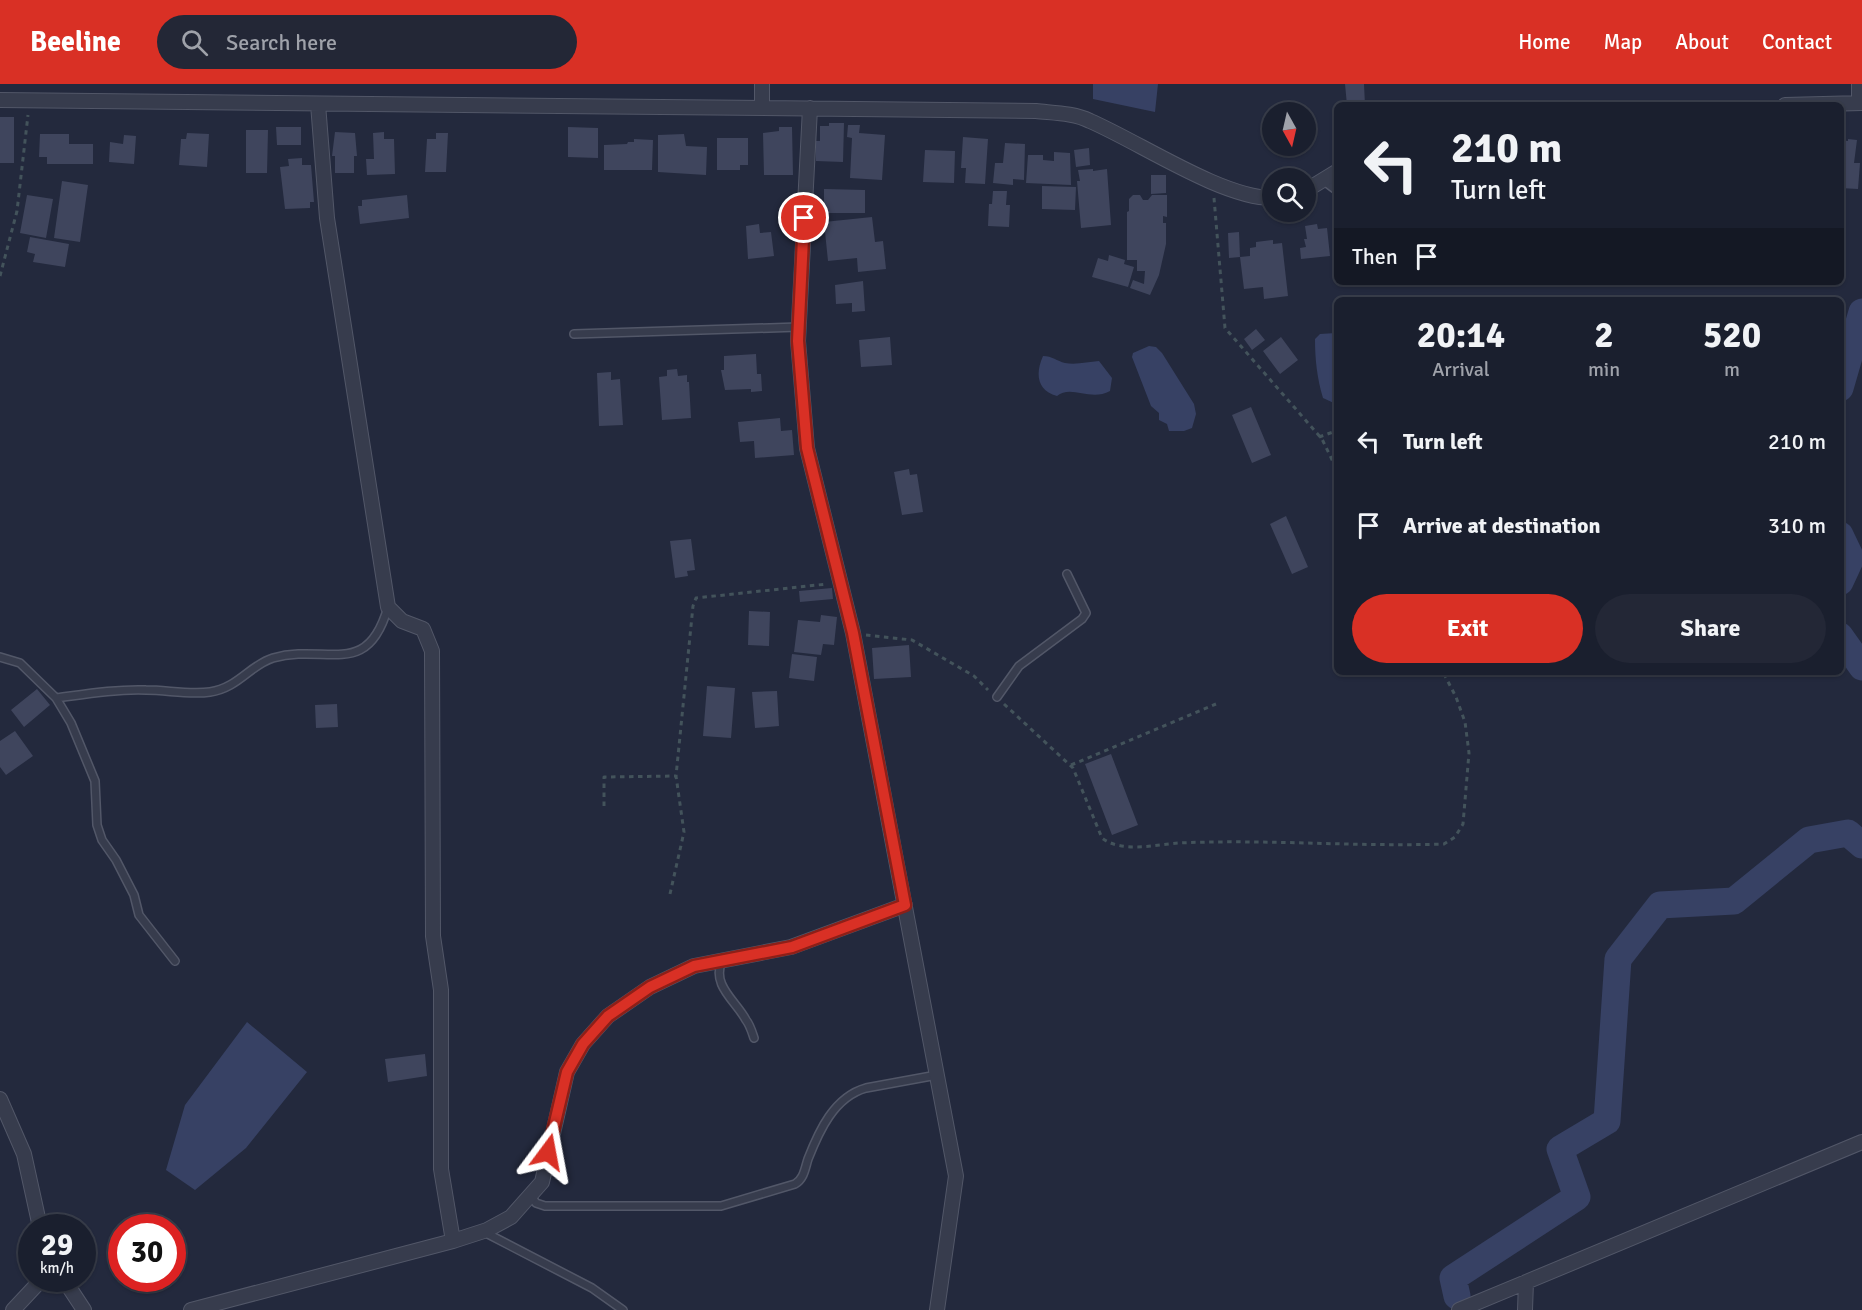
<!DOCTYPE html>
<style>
body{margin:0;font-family:Signika,sans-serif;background:#232736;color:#f1f3f6;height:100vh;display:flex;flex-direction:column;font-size:22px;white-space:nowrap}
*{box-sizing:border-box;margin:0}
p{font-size:20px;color:#9fa2aa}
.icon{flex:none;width:33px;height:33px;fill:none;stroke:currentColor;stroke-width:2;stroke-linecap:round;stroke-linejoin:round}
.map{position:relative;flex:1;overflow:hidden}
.details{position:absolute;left:1334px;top:213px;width:510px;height:378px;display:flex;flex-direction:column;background:#1a1f2e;border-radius:9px;box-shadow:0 2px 4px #0004,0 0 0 2px #383d4a}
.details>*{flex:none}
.top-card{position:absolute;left:1334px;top:18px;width:510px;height:183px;border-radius:9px;box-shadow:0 2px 4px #0004,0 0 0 2px #383d4a;background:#1a1f2e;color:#f1f3f6;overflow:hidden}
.needle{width:39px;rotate:172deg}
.tools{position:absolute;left:1262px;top:18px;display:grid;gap:12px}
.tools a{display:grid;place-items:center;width:54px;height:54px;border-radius:50%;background:#1a1f2e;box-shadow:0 2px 4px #0004,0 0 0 2px #383d4a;font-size:30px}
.speed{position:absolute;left:18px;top:1130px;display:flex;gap:12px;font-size:30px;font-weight:700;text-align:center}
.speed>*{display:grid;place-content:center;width:78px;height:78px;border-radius:50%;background:#1a1f2e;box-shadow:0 2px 4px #0004,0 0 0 2px #383d4a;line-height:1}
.speed small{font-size:15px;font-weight:400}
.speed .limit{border:9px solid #d22;background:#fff;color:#111}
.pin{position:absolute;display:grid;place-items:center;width:51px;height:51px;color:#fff;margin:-26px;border:3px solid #fff;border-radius:50%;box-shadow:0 2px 6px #0007}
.me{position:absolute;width:66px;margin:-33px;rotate:13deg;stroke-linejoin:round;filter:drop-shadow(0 0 4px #0008)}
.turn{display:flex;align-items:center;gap:21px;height:126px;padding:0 18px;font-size:27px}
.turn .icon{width:78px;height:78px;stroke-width:2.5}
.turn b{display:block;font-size:42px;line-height:51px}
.then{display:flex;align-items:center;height:57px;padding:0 18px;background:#0003;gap:12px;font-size:22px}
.eta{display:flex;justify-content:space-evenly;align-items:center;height:102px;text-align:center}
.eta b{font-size:36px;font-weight:800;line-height:42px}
.primary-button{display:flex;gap:12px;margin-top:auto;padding:12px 18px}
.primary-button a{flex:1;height:69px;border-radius:36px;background:#d93025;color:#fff;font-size:24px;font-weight:800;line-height:69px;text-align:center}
.primary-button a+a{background:#232736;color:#f1f3f6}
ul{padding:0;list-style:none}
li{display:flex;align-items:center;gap:18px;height:84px;padding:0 18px}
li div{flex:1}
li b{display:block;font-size:22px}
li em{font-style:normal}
header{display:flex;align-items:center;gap:36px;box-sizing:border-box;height:84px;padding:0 30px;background:#d93025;color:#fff}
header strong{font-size:28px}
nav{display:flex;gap:33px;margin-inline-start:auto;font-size:21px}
.search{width:420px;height:54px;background:#232736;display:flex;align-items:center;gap:15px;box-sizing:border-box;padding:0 21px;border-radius:33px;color:#9fa2aa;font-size:22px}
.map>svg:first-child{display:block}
</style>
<header>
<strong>Beeline</strong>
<div class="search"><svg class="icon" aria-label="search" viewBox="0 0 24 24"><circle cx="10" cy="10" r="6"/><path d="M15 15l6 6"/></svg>Search here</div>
<nav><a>Home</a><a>Map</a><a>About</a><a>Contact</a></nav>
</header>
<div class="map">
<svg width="1862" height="1226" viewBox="0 0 1862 1226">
<rect width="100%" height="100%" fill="#23293d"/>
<!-- water -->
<path fill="#374164" d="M 1093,0 L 1158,0 L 1155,28 L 1093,15 Z
M 1336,249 L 1336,320 L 1323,314 C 1317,294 1315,275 1315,255 L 1320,250 Z
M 1149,262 L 1156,263 L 1162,269 L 1194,320 L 1196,330 L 1192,344 L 1184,347 L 1169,347 L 1167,340 L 1159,336 L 1159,329 L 1151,322 L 1132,273 L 1133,269 Z
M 1043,272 C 1052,272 1057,277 1065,279 C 1076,281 1088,278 1099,277 L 1112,294 L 1110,307 C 1090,318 1071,300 1057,312 C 1037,307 1035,290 1043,272 Z
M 247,938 L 307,988 L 246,1064 L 195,1106 L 166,1086 L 185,1021 Z"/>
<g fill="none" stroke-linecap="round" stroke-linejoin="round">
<!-- river -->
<path stroke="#374164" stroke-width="27" d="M 1840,304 L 1862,228
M 1840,451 L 1851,474 L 1840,498
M 1840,552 L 1862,583
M 1457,1212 L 1453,1194 L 1577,1113 L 1560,1065 L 1607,1037 L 1618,875 L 1660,821 L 1734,817 L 1809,756 L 1848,749 L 1862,761"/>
</g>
<!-- building -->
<path fill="#3f455d" d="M 1345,0 L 1364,0 L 1365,21 L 1347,21 Z
M 0,33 L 14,33 L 14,79 L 0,79 Z
M 829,39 L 844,39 L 843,78 L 816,77 L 816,57 L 820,57 L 820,42 L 829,42 Z
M 848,41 L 860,41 L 859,49 L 885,51 L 882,96 L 850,94 L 852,54 L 847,53 Z
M 276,43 L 301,43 L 301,61 L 277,61 Z
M 568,43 L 598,44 L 598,74 L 568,73 Z
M 779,43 L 792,43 L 793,91 L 764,91 L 763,49 L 779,47 Z
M 246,46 L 268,46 L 267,89 L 246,89 Z
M 335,48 L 355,49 L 357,72 L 354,72 L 354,89 L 335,89 L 335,72 L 332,72 Z
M 384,48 L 384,55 L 394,55 L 395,90 L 367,91 L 366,75 L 374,75 L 373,49 Z
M 187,49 L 209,50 L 207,83 L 179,81 L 181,55 L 186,55 Z
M 436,49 L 448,49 L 446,88 L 425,88 L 427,55 L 436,55 Z
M 40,50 L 69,50 L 69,60 L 93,60 L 93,80 L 47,80 L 47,73 L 39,73 Z
M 684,50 L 686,62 L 707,63 L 706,91 L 658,88 L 658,51 Z
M 124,51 L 136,52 L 134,80 L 109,78 L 110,58 L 123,60 Z
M 963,53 L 988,55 L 985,100 L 965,99 L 966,84 L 961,84 Z
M 717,54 L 748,54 L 748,81 L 740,81 L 740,86 L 717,86 Z
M 634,55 L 653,56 L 652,86 L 604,86 L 604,61 L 627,60 L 628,58 L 634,58 Z
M 1848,55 L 1857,56 L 1854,79 L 1860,79 L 1858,105 L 1840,104 L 1840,56 L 1848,57 Z
M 1005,59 L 1025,60 L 1024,96 L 1013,95 L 1013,101 L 993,99 L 995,79 L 1003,79 Z
M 1089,64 L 1090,81 L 1076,83 L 1074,66 Z
M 925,66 L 955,67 L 954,99 L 923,98 Z
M 1054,68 L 1070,69 L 1071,101 L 1026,99 L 1028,71 L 1043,71 L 1043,76 L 1054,77 Z
M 302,74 L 302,81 L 311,81 L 314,118 L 310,118 L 310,124 L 285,125 L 280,83 L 289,82 L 288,75 Z
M 1093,85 L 1093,87 L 1107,85 L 1111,141 L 1081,144 L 1077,97 L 1080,97 L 1078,86 Z
M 1151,91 L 1166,91 L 1166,109 L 1151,110 Z
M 62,97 L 88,101 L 80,158 L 54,154 Z
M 1042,102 L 1076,103 L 1075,126 L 1042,125 Z
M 824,105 L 865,106 L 865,129 L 824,129 Z
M 993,107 L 1007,107 L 1006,121 L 1010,121 L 1009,143 L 988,142 L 989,120 L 992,120 Z
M 27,111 L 53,115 L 46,154 L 20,149 Z
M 407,111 L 409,134 L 360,140 L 358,122 L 362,122 L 362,116 Z
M 1133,111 L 1140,111 L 1143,116 L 1148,116 L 1152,111 L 1167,111 L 1167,133 L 1163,132 L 1163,139 L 1166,139 L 1166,160 L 1159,191 L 1150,211 L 1130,204 L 1133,196 L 1144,200 L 1145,187 L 1137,187 L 1137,176 L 1127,176 L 1127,128 L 1129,127 L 1129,115 Z
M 872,133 L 875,158 L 883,157 L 886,185 L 858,188 L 857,174 L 828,177 L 824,138 Z
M 759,140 L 760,149 L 771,148 L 774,172 L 748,175 L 746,142 Z
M 1317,140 L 1318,145 L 1327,144 L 1330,172 L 1301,175 L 1300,164 L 1306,163 L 1304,155 L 1307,155 L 1305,142 Z
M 1239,148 L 1240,173 L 1250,172 L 1250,164 L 1256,163 L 1256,158 L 1273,156 L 1273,160 L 1282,159 L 1288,212 L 1264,215 L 1263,203 L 1244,205 L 1240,173 L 1229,174 L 1228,149 Z
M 30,153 L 69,160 L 65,183 L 33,178 L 35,170 L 27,168 Z
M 1109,171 L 1125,176 L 1124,180 L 1134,183 L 1128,203 L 1092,193 L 1098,174 L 1108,177 Z
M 863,197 L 865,227 L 852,228 L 852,219 L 836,220 L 835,201 Z
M 1256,245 L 1265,256 L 1252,266 L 1244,255 Z
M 890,253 L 892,281 L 861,283 L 859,256 Z
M 1281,253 L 1298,276 L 1280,290 L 1263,267 Z
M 756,270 L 757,290 L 761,290 L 762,307 L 751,308 L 751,305 L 725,306 L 721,286 L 724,286 L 724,272 Z
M 677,285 L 678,292 L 687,291 L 687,298 L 689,298 L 691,334 L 662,336 L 659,293 L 667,292 L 667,286 Z
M 611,288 L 611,296 L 620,295 L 623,341 L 599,342 L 597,289 Z
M 1251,323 L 1271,371 L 1252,379 L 1232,331 Z
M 780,334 L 781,347 L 792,346 L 794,371 L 755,374 L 754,357 L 740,358 L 738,338 Z
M 909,385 L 910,391 L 917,390 L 923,428 L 902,431 L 894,388 Z
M 1286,432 L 1308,483 L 1292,490 L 1270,440 Z
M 691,455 L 695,486 L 687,487 L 688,492 L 675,494 L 670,457 Z
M 832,504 L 833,515 L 800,518 L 799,507 Z
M 749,527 L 770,528 L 769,562 L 748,561 Z
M 821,531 L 837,533 L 834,561 L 823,560 L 821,571 L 794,568 L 798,536 L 820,538 Z
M 909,561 L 911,593 L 874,595 L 872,564 Z
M 792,570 L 817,573 L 814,597 L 789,594 Z
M 707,602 L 735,604 L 731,654 L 703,652 Z
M 37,605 L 50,621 L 24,643 L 11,626 Z
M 777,607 L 779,642 L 755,644 L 752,608 Z
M 337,620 L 338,643 L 316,644 L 315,621 Z
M 15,647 L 33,672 L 6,691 L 0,683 L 0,657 Z
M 1111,670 L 1138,741 L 1112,751 L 1085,680 Z
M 425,970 L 427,992 L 388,998 L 385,975 Z"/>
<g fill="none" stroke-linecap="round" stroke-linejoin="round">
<!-- service casing -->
<g stroke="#525768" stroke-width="10">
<path id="service" d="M 1324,97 L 1336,106
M 574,250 L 799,243
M 0,573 L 20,579 L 56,614 L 71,639 L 95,697 L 97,741 L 102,756 L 116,776 L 134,811 L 139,831 L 175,877
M 997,613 L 1019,582 L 1082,535 L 1086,529 L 1067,490
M 56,614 C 86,610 116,605 146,606 C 167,606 189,611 210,608 C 238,604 250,581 273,574 C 327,559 367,596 388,523
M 722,877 C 711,901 736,917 746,936 C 750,941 752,948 754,954
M 531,1112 L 536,1119 L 545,1122 L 721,1122 L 795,1100 C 804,1095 805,1084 808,1075 C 819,1047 834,1013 866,1004 L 937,991
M 484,1148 L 592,1204 L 623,1226"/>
</g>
<!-- minor casing -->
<g stroke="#525768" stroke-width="16">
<path id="minor" d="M 762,0 L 762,23
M 1859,0 L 1859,19
M 0,16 L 1036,27 C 1053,29 1074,29 1090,37 C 1139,58 1222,114 1272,114
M 318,20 L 327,134 L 388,523 L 402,537 L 423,545 L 432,567 L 433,852 L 441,906 L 441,1085 L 453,1157
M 1785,21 L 1862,19
M 810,24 L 798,257 L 807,364 L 853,549 L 956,1092 L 937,1226
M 1305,107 L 1336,88
M 0,1015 L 24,1070 L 40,1143
M 63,1194 L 84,1226
M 13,1226 L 43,1194
M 191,1226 L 453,1157 L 487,1146 L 511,1133 L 542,1098 L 567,988 L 583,960 L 608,932 L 650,903 L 694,882 L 791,863 L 905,821
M 1459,1226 L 1862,1058
M 1525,1226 L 1526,1198"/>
</g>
<!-- path -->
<path stroke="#43535b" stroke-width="3" stroke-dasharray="4.5 4.5" stroke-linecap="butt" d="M 1214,114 L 1225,244 L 1322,355 L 1336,384
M 0,192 L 17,127 L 28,31
M 1319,353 L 1336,347
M 866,551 L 912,556 L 974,592 L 988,606
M 1004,620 L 1073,684 L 1102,754 C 1121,769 1155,761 1178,759 C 1266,755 1355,763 1444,760 L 1455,753 L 1463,740 L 1469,669 L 1465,638 L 1456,613 L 1443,588
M 1071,681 L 1216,620
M 604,722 L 604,693 L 676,692
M 670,810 L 684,748 L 676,692 L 693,522 L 696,514 L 827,500"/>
<!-- service -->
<use href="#service" stroke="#373c4d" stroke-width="7"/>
<!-- minor -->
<use href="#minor" stroke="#373c4d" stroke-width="14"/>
</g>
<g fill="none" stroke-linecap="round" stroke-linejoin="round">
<!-- route casing -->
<g stroke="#8d1f18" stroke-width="15">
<path id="route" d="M 548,1068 L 567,988 L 583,960 L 608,932 L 650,903 L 694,882 L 792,863 L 905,821 L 853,549 L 807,364 L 798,257 L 804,134"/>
</g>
<!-- route -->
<use href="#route" stroke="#d93025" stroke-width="10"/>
</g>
</svg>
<div class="tools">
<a><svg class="needle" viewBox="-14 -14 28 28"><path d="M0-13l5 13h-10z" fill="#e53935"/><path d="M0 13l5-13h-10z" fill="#9fa2aa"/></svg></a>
<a><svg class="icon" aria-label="search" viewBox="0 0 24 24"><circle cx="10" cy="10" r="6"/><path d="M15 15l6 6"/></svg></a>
</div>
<div class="speed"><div>29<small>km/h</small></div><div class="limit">30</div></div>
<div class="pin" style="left:804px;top:134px;background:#d93025"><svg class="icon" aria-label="arrive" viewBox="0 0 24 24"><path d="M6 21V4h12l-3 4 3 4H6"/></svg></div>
<svg class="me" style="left:548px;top:1068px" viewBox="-20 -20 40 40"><path d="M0-17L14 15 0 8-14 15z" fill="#d93025" stroke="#fff" stroke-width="4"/></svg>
<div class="top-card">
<div class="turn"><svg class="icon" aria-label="left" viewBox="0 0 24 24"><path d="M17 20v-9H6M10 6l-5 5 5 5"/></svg><div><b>210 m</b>Turn left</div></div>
<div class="then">Then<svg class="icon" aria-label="arrive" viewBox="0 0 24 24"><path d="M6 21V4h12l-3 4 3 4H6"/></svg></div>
</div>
<section class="details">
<div class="eta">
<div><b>20:14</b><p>Arrival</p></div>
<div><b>2</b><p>min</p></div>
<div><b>520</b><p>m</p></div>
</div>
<ul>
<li><svg class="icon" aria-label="left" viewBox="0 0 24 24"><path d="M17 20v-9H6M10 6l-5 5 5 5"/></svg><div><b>Turn left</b></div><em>210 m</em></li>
<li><svg class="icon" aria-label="arrive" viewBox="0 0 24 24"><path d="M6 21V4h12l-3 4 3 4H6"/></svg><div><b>Arrive at destination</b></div><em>310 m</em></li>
</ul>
<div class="primary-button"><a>Exit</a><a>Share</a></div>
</section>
</div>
